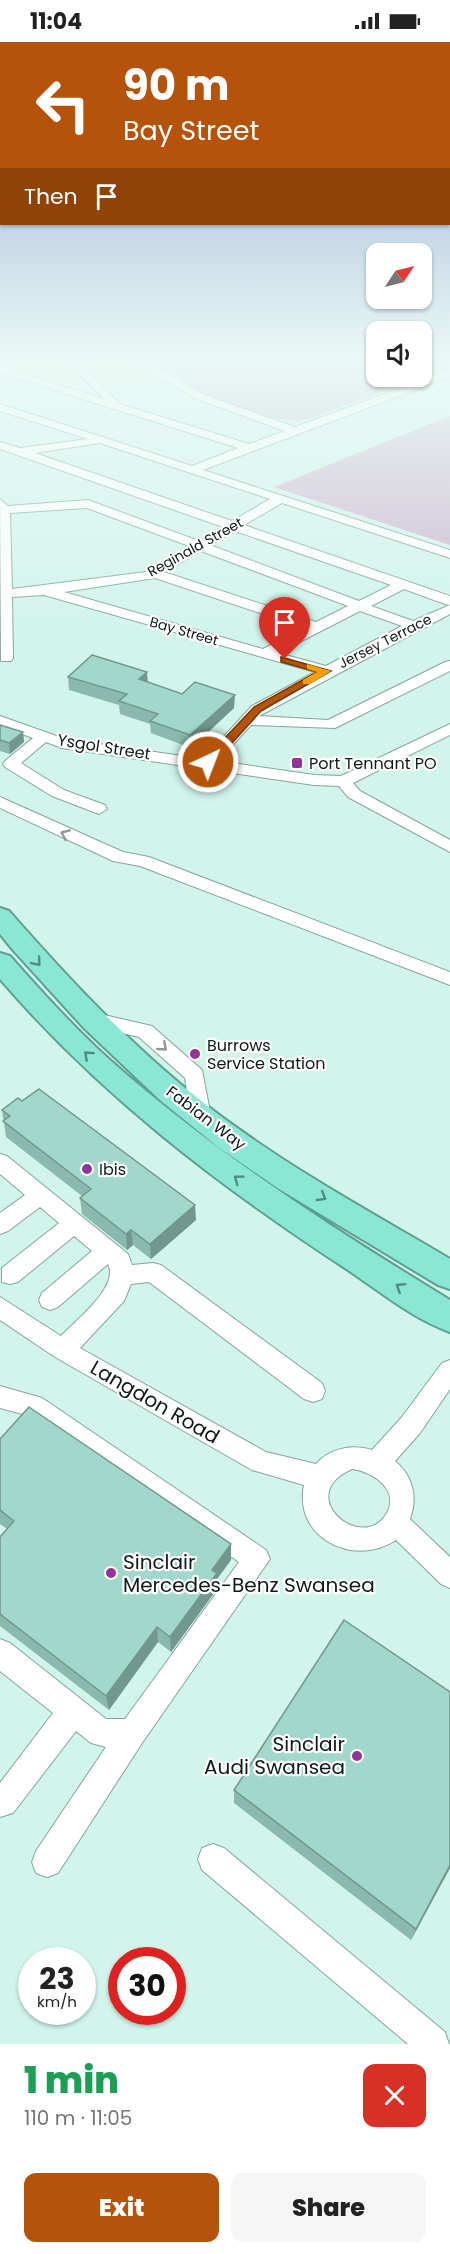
<!DOCTYPE html>
<meta charset="utf-8">
<style>
body{margin:0;font-family:Poppins,sans-serif;background:#f6f6f6;color:#222;height:100vh;display:flex;flex-direction:column;font-size:22px;white-space:nowrap}
*{box-sizing:border-box;margin:0}
p{font-size:20px;color:#767676}
.icon{flex:none;width:33px;height:33px;fill:none;stroke:currentColor;stroke-width:2;stroke-linecap:round;stroke-linejoin:round}
.map{position:relative;height:2002px;overflow:hidden}
.panel{display:flex;flex-direction:column;background:#fff;flex:1}
.panel>*{flex:none}
.top-card{position:absolute;left:0px;top:0px;width:450px;height:183px;box-shadow:0 2px 4px #0004;background:#b45309;color:#fff;overflow:hidden}
.needle{width:39px;rotate:55deg}
.tools{position:absolute;left:366px;top:201px;display:grid;gap:12px}
.tools a{display:grid;place-items:center;width:66px;height:66px;border-radius:12px;background:#fff;box-shadow:0 2px 4px #0004;font-size:30px}
.speed{position:absolute;left:18px;top:1905px;display:flex;gap:12px;font-size:30px;font-weight:700;text-align:center}
.speed>*{display:grid;place-content:center;width:78px;height:78px;border-radius:50%;background:#fff;box-shadow:0 2px 4px #0004;line-height:1}
.speed small{font-size:15px;font-weight:400}
.speed .limit{border:9px solid #d22;background:#fff;color:#111}
.pin{position:absolute;display:grid;place-items:center;width:51px;height:51px;color:#fff;margin:-62px -26px;border-radius:50% 50% 50% 0;rotate:-45deg;box-shadow:0 0 6px #0007}
.pin .icon{rotate:45deg}
.me{position:absolute;width:66px;margin:-33px;rotate:43deg;stroke-linejoin:round;filter:drop-shadow(0 0 4px #0008)}
.turn{display:flex;align-items:center;gap:21px;height:126px;padding:0 24px;font-size:27px}
.turn .icon{width:78px;height:78px;stroke-width:2.5}
.turn b{display:block;font-size:42px;line-height:51px}
.then{display:flex;align-items:center;height:57px;padding:0 24px;background:#0003;gap:12px;font-size:22px}
.round{display:grid;place-items:center;flex:none;width:63px;height:63px;border-radius:12px;background:#f6f6f6}
.overview{display:flex;align-items:center;justify-content:space-between;height:102px;padding:0 24px}
h1{font-size:36px;font-weight:800;line-height:45px;color:#1e9e55}
.primary-button{display:flex;gap:12px;margin-top:auto;padding:12px 24px}
.primary-button a{flex:1;height:69px;border-radius:12px;background:#b45309;color:#fff;font-size:24px;font-weight:800;line-height:69px;text-align:center}
.primary-button a+a{background:#f6f6f6;color:#222}
.status{display:flex;justify-content:space-between;align-items:center;height:42px;padding:0 30px;background:#fff;direction:ltr}
.status svg{height:16px;fill:currentColor}
.map>svg:first-child{display:block}
</style>
<div class="status"><b>11:04</b><svg viewBox="0 0 49 12"><path d="M0 12V9h3v3zM5 12V6h3v6zM10 12V3h3v9zM15 12V0h3v12zM26 1h20v11H26zM47 4h2v5h-2z"/></svg></div>
<div class="map">
<svg width="450" height="2002" viewBox="0 0 450 2002">
<rect width="100%" height="100%" fill="#d1f4eb"/>
<!-- green -->
<path fill="#cdb6ce" d="M 150,320 L 376,320 L 376,334 L 422,334 L 422,320 L 450,320 L 450,325 L 308,377 C 270,387 181,344 150,320 Z
M 450,374 L 450,503 L 274,445 Z"/>
<g fill="none" stroke-linecap="round" stroke-linejoin="round">
<!-- minor casing -->
<g stroke="#84a59d" stroke-width="2">
<path id="minor" d="M 66,320 L 77,320 L 120,362 L 249,402 L 285,389 L 194,356 L 135,320 L 148,320 L 202,352 L 295,385 L 450,328 L 450,335 L 203,428 L 450,508 L 450,516 L 282,461 L 244,483 L 450,554 L 450,572 L 259,674 L 328,678 L 445,620 L 450,619 L 450,629 L 335,686 L 251,683 L 218,719 L 314,733 L 341,734 L 450,682 L 450,693 L 353,741 L 360,749 L 450,798 L 450,810 L 348,755 L 339,744 L 314,743 L 62,706 L 46,700 L 21,721 L 64,748 L 105,763 L 107,767 L 99,772 L 52,754 L 5,725 L 3,722 L 5,719 L 33,696 L 0,684 L 0,674 L 65,697 L 203,717 L 252,664 L 315,630 L 44,553 L 12,555 L 13,616 L 11,619 L 1,619 L 0,457 L 8,464 L 88,458 L 199,499 L 223,485 L 0,407 L 0,400 L 20,406 L 88,397 L 0,369 L 0,362 L 192,424 L 238,406 L 0,331 L 0,325 L 105,357 ZM 100,401 L 270,457 L 232,479 L 35,411 ZM 87,466 L 189,504 L 146,530 L 12,547 L 10,471 ZM 235,489 L 391,543 L 359,559 L 210,503 ZM 201,509 L 348,564 L 316,580 L 164,530 ZM 155,536 L 305,586 L 263,607 L 64,550 ZM 404,547 L 445,562 L 450,563 L 413,579 L 371,564 ZM 360,569 L 402,584 L 326,624 L 278,611 Z
M 0,755 L 123,810 L 149,815 L 450,930 L 450,943 L 140,824 L 113,819 L 0,766 Z
M 91,970 L 152,984 L 202,1028 L 211,1075 L 208,1080 L 201,1083 L 194,1080 L 191,1075 L 185,1036 L 139,995 L 84,982 L 81,977 L 84,972 Z
M 0,1112 L 7,1114 L 128,1212 L 132,1223 L 153,1221 L 161,1223 L 322,1341 L 325,1349 L 322,1357 L 313,1360 L 304,1357 L 149,1240 L 131,1242 L 124,1259 L 80,1306 L 266,1410 L 316,1422 C 330,1406 353,1402 372,1408 L 402,1375 L 442,1321 L 450,1318 L 450,1347 L 420,1391 L 395,1419 C 413,1434 418,1455 410,1477 L 450,1515 L 450,1546 L 441,1542 L 396,1498 C 354,1526 293,1496 304,1443 L 252,1428 L 55,1315 L 0,1278 L 0,1255 L 61,1294 C 76,1278 120,1244 108,1222 L 58,1265 L 50,1268 L 42,1265 L 39,1258 L 42,1251 L 92,1209 L 74,1194 L 18,1240 L 10,1242 L 2,1240 L 2,1226 L 59,1181 L 40,1165 L 8,1189 L 0,1192 L 0,1171 L 25,1153 L 0,1132 ZM 352,1427 C 374,1430 402,1449 385,1474 C 360,1510 293,1453 352,1427 Z
M 0,1344 L 42,1356 L 266,1508 L 270,1517 L 142,1701 L 58,1831 L 47,1835 L 36,1831 L 32,1820 L 36,1809 L 106,1705 L 91,1701 L 76,1689 L 13,1771 L 0,1775 L 0,1741 L 53,1671 L 0,1629 L 0,1597 L 10,1601 L 106,1677 L 125,1677 L 239,1520 L 26,1373 L 0,1366 Z
M 213,1802 L 224,1806 L 445,1990 L 449,2002 L 408,2002 L 202,1828 L 198,1817 L 202,1806 Z"/>
</g>
<!-- highway casing -->
<g stroke="#5f9f92" stroke-width="4">
<path id="highway" d="M 0,866 L 9,869 C 79,949 153,1027 240,1088 C 307,1136 379,1175 450,1217 L 450,1247 L 438,1243 L 279,1147 L 218,1105 L 161,1059 L 84,986 L 13,908 L 0,892 Z
M 0,911 L 10,914 C 42,950 74,986 111,1019 C 215,1111 332,1186 450,1258 L 450,1290 C 413,1277 378,1248 345,1226 C 218,1143 100,1053 0,937 Z"/>
</g>
<!-- minor -->
<use href="#minor" fill="#fff" fill-rule="evenodd"/>
<!-- highway -->
<use href="#highway" fill="#8ae7d3" fill-rule="evenodd"/>
</g>
<!-- wall -->
<path fill="#8abaaf" d="M 68,635 L 148,640 L 182,652 L 234,666 L 191,706 L 151,691 L 150,682 L 120,672 L 119,663 L 69,648 Z
M 0,683 L 23,690 L 24,700 L 10,712 L 0,709 Z
M 2,1068 L 196,1178 L 151,1217 L 133,1203 L 127,1208 L 82,1172 L 80,1156 L 82,1154 L 6,1095 Z
M 0,1397 L 231,1502 L 231,1518 L 217,1537 L 217,1547 L 171,1610 L 158,1600 L 109,1668 L 0,1584 L 0,1495 L 7,1487 L 0,1482 Z
M 450,1650 L 450,1826 L 411,1898 L 234,1761 L 234,1748 Z"/>
<!-- shaded-wall -->
<path fill="#71978e" d="M 147,630 L 148,642 L 139,637 Z
M 235,653 L 234,666 L 191,706 L 190,693 Z
M 23,690 L 24,700 L 10,712 L 9,701 Z
M 195,1163 L 196,1178 L 151,1217 L 150,1202 Z
M 131,1188 L 133,1203 L 127,1208 L 126,1192 Z
M 231,1502 L 231,1518 L 217,1537 L 217,1547 L 171,1610 L 170,1595 L 212,1528 Z
M 157,1585 L 158,1600 L 109,1668 L 106,1654 Z
M 450,1823 L 450,1826 L 411,1898 L 416,1887 Z"/>
<!-- building -->
<path fill="#a1d8cb" stroke="#71978e" stroke-width="1.5" d="M 92,613 L 147,630 L 139,637 L 182,652 L 195,640 L 235,653 L 190,693 L 150,679 L 158,672 L 119,659 L 127,652 L 68,635 Z
M 0,683 L 23,690 L 9,701 L 0,698 Z
M 39,1047 L 195,1163 L 150,1202 L 131,1188 L 126,1192 L 80,1156 L 91,1147 L 3,1079 L 10,1074 L 2,1068 L 18,1056 L 22,1059 Z
M 29,1365 L 231,1502 L 212,1528 L 217,1531 L 170,1595 L 157,1585 L 106,1654 L 0,1572 L 0,1495 L 14,1479 L 0,1468 L 0,1397 Z
M 344,1578 L 450,1650 L 450,1823 L 416,1887 L 234,1748 Z"/>
<!-- one-way arrows -->
<defs><path id="oneway-chevron" d="M-2-3.5L2.5 0L-2 3.5" fill="none" stroke-width="1.6" stroke-linecap="round" stroke-linejoin="round" transform="scale(1.5)"/></defs>
<g stroke="#939897">
<use href="#oneway-chevron" transform="translate(65 792) rotate(-156)"/>
<use href="#oneway-chevron" transform="translate(163 1005) rotate(41)"/>
</g>
<g stroke="#528b7f">
<use href="#oneway-chevron" transform="translate(37 920) rotate(50)"/>
<use href="#oneway-chevron" transform="translate(88 1013) rotate(-138)"/>
<use href="#oneway-chevron" transform="translate(238 1137) rotate(-143)"/>
<use href="#oneway-chevron" transform="translate(322 1155) rotate(31)"/>
<use href="#oneway-chevron" transform="translate(400 1245) rotate(-148)"/>
</g>
<!-- sky -->
<linearGradient id="sky" x2="0" y2="1"><stop stop-color="#92a6d2"/><stop offset="0.53" stop-color="#eafaf6"/><stop offset="1" stop-color="#eafaf6" stop-opacity="0"/></linearGradient>
<rect width="450" height="601" fill="url(#sky)"/>
<!-- route -->
<path fill="#b45309" stroke="#753606" stroke-width="1.5" d="M 281,615 L 331,629 L 261,669 L 212,723 L 204,723 L 204,718 L 254,665 L 317,630 L 281,620 Z"/>
<!-- slow -->
<path fill="#f59e0b" d="M 307,622 L 331,629 L 310,642 L 303,642 L 303,638 L 317,630 L 307,627 Z"/>
<!-- markers -->
<g fill="#94339a" stroke="#fff" stroke-width="2">
<rect x="291" y="715" width="12" height="12" rx="3"/>
<circle cx="195" cy="1012" r="6"/>
<circle cx="87" cy="1127" r="6"/>
<circle cx="111" cy="1531" r="6"/>
<circle cx="357" cy="1714" r="6"/>
</g>
<g text-anchor="middle" dominant-baseline="central" stroke-width="4.5" stroke-linejoin="round" paint-order="stroke">
<!-- far-street labels -->
<g font-size="14" fill="#0e1a18" stroke="#fff">
<text transform="translate(195 505) rotate(-29)">Reginald Street</text>
<text transform="translate(184 589) rotate(16)">Bay Street</text>
<text transform="translate(385 599) rotate(-27)">Jersey Terrace</text>
</g>
<!-- street labels -->
<g font-size="16" fill="#0e1a18" stroke="#fff">
<text transform="translate(104 705) rotate(9)">Ysgol Street</text>
<text transform="translate(206 1076) rotate(37)">Fabian Way</text>
</g>
<!-- poi labels -->
<g font-size="16" fill="#0e1a18" stroke="#fff" text-anchor="start">
<text x="309" y="721">Port Tennant PO</text>
<text x="207" y="1003">Burrows<tspan x="207" dy="18">Service Station</tspan></text>
<text x="99" y="1127">Ibis</text>
</g>
<!-- near-street labels -->
<g font-size="20" fill="#0e1a18" stroke="#fff">
<text transform="translate(155 1360) rotate(30)">Langdon Road</text>
</g>
<!-- near-poi labels -->
<g font-size="20" fill="#0e1a18" stroke="#fff" text-anchor="start">
<text x="123" y="1520">Sinclair<tspan x="123" dy="23">Mercedes-Benz Swansea</tspan></text>
<text x="345" y="1702" text-anchor="end">Sinclair<tspan x="345" dy="23">Audi Swansea</tspan></text>
</g>
</g>
</svg>
<div class="tools">
<a><svg class="needle" viewBox="-14 -14 28 28"><path d="M0-13l5 13h-10z" fill="#e53935"/><path d="M0 13l5-13h-10z" fill="#767676"/></svg></a>
<a><svg class="icon" aria-label="sound" viewBox="0 0 24 24"><path d="M4 9h4l5-4v14l-5-4H4zM17 9q2 3 0 6"/></svg></a>
</div>
<div class="speed"><div>23<small>km/h</small></div><div class="limit">30</div></div>
<div class="pin" style="left:285px;top:617px;background:#d93025"><svg class="icon" aria-label="arrive" viewBox="0 0 24 24"><path d="M6 21V4h12l-3 4 3 4H6"/></svg></div>
<svg class="me" style="left:208px;top:720px" viewBox="-20 -20 40 40"><circle r="17" fill="#b45309" stroke="#fff" stroke-width="3"/><path d="M0-11L8 9 0 5-8 9z" fill="#fff"/></svg>
<div class="top-card">
<div class="turn"><svg class="icon" aria-label="left" viewBox="0 0 24 24"><path d="M17 20v-9H6M10 6l-5 5 5 5"/></svg><div><b>90 m</b>Bay Street</div></div>
<div class="then">Then<svg class="icon" aria-label="arrive" viewBox="0 0 24 24"><path d="M6 21V4h12l-3 4 3 4H6"/></svg></div>
</div>
</div>
<section class="panel">
<div class="overview"><div><h1>1 min</h1><p>110 m · 11:05</p></div><a class="round" style="background:#d93025;color:#fff"><svg class="icon" aria-label="close" viewBox="0 0 24 24"><path d="M6 6l12 12M18 6L6 18"/></svg></a></div>
<div class="primary-button"><a>Exit</a><a>Share</a></div>
</section>
